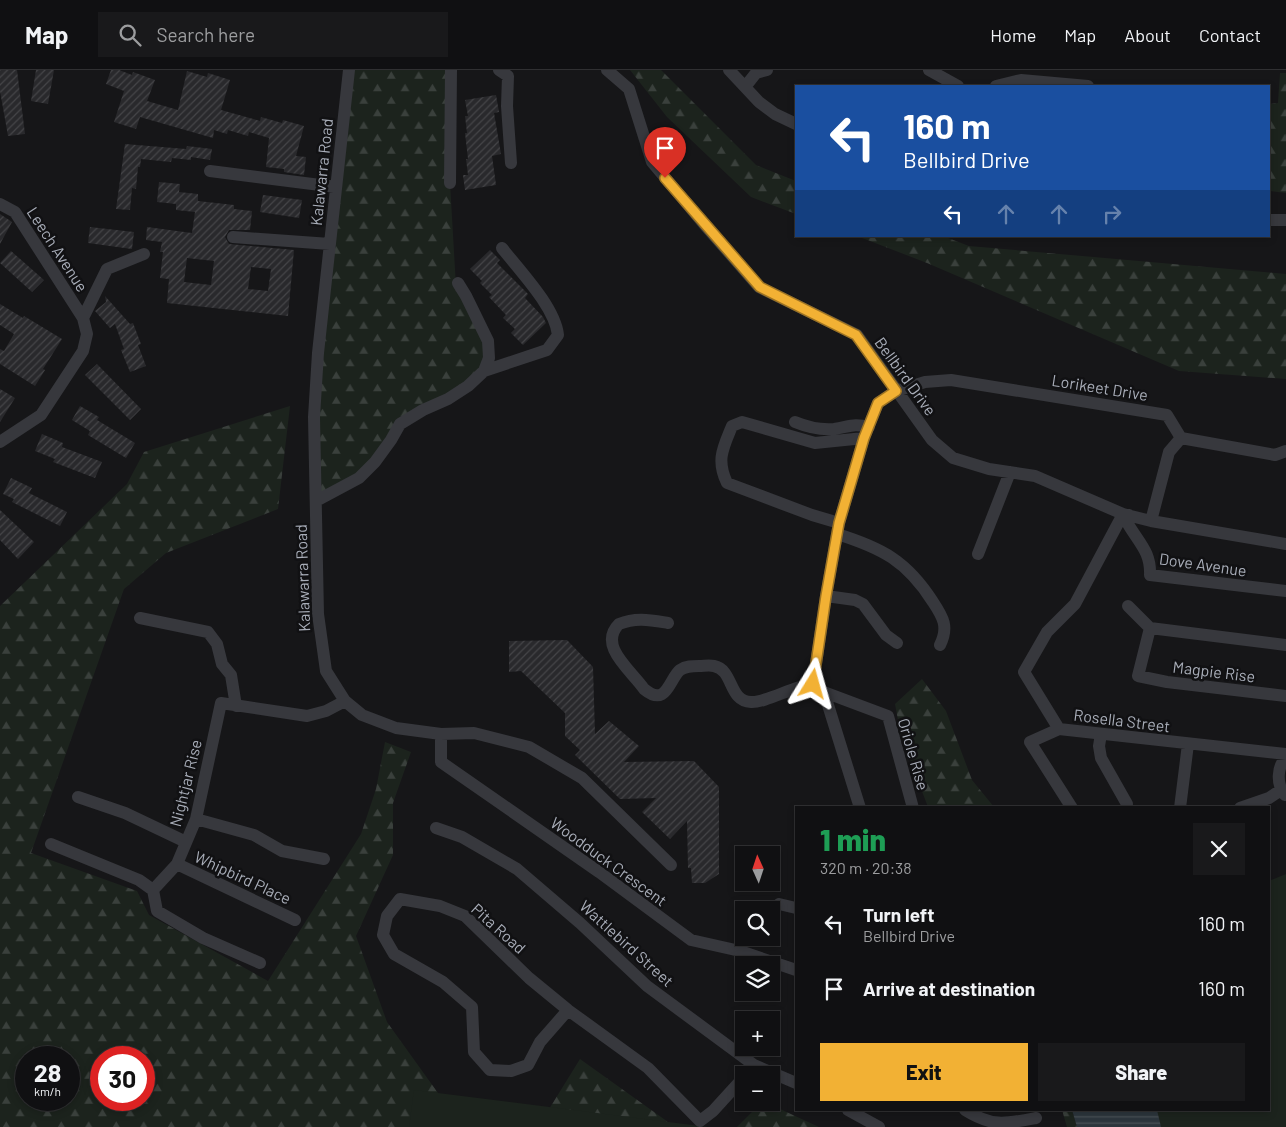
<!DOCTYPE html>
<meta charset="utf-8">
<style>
body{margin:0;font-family:Barlow,sans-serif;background:#19191b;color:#f1f3f6;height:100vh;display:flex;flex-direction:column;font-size:19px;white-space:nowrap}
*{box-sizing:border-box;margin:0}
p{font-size:16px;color:#9c9d9f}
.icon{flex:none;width:28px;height:28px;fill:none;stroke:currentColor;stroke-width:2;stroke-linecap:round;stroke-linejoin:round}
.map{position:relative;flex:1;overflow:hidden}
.sheet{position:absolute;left:795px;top:736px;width:475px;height:305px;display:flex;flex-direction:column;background:#101012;border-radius:0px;box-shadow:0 2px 8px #0003,0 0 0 1px #303032}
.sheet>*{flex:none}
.top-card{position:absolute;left:795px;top:15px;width:475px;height:152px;border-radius:0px;box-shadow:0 2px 8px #0003,0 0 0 1px #303032;background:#1a4fa0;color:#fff;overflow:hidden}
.needle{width:32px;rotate:357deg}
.controls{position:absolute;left:735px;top:776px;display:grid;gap:10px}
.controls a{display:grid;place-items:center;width:45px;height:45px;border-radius:0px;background:#101012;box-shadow:0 2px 8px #0003,0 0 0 1px #303032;font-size:25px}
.speed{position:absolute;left:15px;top:976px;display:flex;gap:10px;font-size:25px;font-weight:700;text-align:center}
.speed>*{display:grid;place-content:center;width:65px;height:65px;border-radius:50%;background:#101012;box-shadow:0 2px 8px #0003,0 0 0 1px #303032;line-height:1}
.speed small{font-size:12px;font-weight:400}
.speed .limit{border:8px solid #d22;background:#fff;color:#111}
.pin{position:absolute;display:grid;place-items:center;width:42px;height:42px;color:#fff;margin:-51px -21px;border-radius:50% 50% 50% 0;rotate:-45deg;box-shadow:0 0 5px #0007}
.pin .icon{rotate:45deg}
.me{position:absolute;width:55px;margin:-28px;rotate:8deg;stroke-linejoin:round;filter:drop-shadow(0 0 4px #0008)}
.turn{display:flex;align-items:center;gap:18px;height:105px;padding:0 25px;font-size:22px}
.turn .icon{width:65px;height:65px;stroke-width:2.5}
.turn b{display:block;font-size:35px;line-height:42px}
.lanes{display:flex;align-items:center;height:48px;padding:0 25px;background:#0003;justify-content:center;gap:25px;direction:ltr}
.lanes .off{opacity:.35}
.round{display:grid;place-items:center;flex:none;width:52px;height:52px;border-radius:0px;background:#19191b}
.headline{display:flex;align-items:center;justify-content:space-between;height:85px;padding:0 25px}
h1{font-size:30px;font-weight:800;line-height:38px;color:#1e9e55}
.cta{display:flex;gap:10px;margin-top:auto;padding:10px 25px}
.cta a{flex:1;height:58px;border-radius:0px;background:#f2b134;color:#111;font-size:20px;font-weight:800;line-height:58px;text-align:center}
.cta a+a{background:#19191b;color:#f1f3f6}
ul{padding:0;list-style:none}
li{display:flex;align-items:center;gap:15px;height:65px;padding:0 25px}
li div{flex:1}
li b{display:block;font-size:19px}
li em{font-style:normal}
header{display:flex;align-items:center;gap:30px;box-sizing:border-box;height:70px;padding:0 25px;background:#101012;border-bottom:1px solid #303032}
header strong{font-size:24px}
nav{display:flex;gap:28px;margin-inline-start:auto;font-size:18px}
.search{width:350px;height:45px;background:#19191b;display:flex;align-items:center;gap:12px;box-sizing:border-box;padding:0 18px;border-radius:0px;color:#9c9d9f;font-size:19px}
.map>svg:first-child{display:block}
</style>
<header>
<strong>Map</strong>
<div class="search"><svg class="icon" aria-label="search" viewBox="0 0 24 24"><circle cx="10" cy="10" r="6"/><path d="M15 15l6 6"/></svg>Search here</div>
<nav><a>Home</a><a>Map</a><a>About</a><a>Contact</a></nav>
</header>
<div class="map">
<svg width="1286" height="1057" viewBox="0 0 1286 1057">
<defs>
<pattern id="forest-firs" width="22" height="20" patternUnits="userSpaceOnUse" patternTransform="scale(1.25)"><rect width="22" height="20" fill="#1c231d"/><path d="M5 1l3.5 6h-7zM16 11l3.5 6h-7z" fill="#3a403c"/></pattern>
<pattern id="water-rules" width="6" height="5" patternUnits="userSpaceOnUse" patternTransform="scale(1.25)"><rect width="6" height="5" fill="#2c353c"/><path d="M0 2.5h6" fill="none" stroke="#485056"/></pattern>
<pattern id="building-hatch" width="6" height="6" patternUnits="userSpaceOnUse" patternTransform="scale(1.25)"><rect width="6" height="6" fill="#29292c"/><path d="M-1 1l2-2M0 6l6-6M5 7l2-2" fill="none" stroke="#454548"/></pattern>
</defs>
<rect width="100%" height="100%" fill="#161618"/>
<!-- forest -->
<path fill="url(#forest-firs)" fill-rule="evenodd" d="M 349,0 L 451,0 L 450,113 L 456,217 L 488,271 L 484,301 L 400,354 L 375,392 L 316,431 L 314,347 Z
M 630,0 L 661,0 L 756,95 L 796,111 L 796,144 L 751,127 L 667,47 Z
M 1280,3 L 1286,3 L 1286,123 L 1269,121 L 1269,34 L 1278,33 Z
M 857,166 L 943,166 L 969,176 L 1286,204 L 1286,309 L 1179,301 L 927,193 Z
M 290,336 L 278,439 L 166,483 L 124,519 L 31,783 L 137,821 L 149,845 L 268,911 L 361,764 L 376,719 L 385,672 L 411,682 L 393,733 L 393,785 L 356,866 L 387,952 L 443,1030 L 501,1057 L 0,1057 L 0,536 L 127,414 L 144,382 ZM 26,988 L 69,988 L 69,1030 L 26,1030 ZM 101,988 L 144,988 L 144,1030 L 101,1030 Z
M 922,609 L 946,641 L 972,710 L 994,737 L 928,737 L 901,666 L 895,634 Z
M 580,989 L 675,1057 L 538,1057 Z
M 761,1033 L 767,1033 L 819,1057 L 737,1057 Z
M 1062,1040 L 1072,1040 L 1077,1057 L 1067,1057 Z"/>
<!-- park -->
<path fill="#1c231d" d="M 1286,804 L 1286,1057 L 1125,1057 L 1108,1040 L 1269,1040 L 1269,811 Z
M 414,1020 L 708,1057 L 409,1057 Z"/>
<!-- water -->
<path fill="url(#water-rules)" d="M 1072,1040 L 1157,1040 L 1161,1057 L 1077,1057 Z"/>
<!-- building -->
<path fill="url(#building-hatch)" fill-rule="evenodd" d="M 0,0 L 17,0 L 25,64 L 8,66 L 0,21 Z
M 36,0 L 54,0 L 48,34 L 31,31 Z
M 111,0 L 119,0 L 132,5 L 133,2 L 155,10 L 147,31 L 178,40 L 187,1 L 207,7 L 208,3 L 230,10 L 221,40 L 260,51 L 261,47 L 282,53 L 283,50 L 304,56 L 296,86 L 306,87 L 304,105 L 284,102 L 284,99 L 266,97 L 269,68 L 249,62 L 248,66 L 228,60 L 227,64 L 214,60 L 213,68 L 140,47 L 136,59 L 114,52 L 124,21 L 106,14 Z
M 496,25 L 499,42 L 494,43 L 501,84 L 492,86 L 496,115 L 465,120 L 463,105 L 468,105 L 466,89 L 468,89 L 465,63 L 467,63 L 465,46 L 468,46 L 465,30 Z
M 125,74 L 186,79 L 187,76 L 212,79 L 210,90 L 191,87 L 191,90 L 172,88 L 171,92 L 141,89 L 140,97 L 138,97 L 136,119 L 132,118 L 130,140 L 116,139 Z
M 159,112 L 180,114 L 179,122 L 198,124 L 198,131 L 234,135 L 234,139 L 252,141 L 250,160 L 229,160 L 225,167 L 229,174 L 294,180 L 288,246 L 167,233 L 169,209 L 160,208 L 163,182 L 160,182 L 162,172 L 146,170 L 147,157 L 192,163 L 195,142 L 176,140 L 176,134 L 157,132 ZM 187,188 L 214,191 L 211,215 L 184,212 ZM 251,197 L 271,199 L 268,221 L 248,219 Z
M 263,125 L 302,130 L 299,148 L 260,142 Z
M 0,144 L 12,152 L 0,174 Z
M 90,157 L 134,162 L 132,179 L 88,173 Z
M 490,180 L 500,190 L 497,193 L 528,224 L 525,228 L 543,247 L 546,253 L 523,275 L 511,263 L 515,259 L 503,248 L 506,245 L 489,227 L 492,225 L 480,213 L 482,211 L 470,199 Z
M 11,181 L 44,210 L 32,222 L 0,193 Z
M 105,226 L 130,254 L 133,253 L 141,274 L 138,275 L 146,296 L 130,302 L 121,280 L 124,279 L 115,254 L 110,258 L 95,241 L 106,232 Z
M 0,234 L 23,248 L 24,246 L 62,269 L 43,299 L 45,300 L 35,316 L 0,294 L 0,279 L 4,281 L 14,264 L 0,255 Z
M 97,294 L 141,339 L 130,350 L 85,305 Z
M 0,319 L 15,328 L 0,352 Z
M 80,336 L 99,347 L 97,350 L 135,373 L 126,388 L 88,365 L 90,361 L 72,350 Z
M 42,364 L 63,373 L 62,377 L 102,392 L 95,408 L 53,392 L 55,389 L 35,381 Z
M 11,408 L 32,418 L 29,423 L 67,442 L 60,456 L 12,432 L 14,429 L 3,424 Z
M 0,440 L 34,472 L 18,489 L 0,470 Z
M 567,570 L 593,597 L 595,664 L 609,651 L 639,676 L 624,692 L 694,691 L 719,717 L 719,804 L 705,813 L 692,813 L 691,798 L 688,798 L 687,751 L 670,769 L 642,742 L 656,728 L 620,729 L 575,685 L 580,680 L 565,666 L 565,643 L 521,601 L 509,602 L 509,571 Z"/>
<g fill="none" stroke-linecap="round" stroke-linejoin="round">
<!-- minor -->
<path stroke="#37383d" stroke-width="12" d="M 349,0 L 318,283 L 314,347 L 318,544 L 326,601 L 345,631 L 362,645 L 396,658 L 441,664 L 474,663 L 529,677 L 582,708 L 671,795
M 499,0 L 508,6 L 507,36 L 511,93
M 607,0 L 629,19 L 652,92 L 703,153 L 759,217 L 857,265 L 932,370 L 953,388 L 989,399 L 1035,406 L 1123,444 L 1151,451 L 1286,474
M 729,0 L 759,32 L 775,44 L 796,54
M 929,0 L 958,16
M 996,16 L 1021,10 L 1088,16
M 745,17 L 756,3 L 767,0
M 210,101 L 336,117
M 450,113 L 451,0
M 0,134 L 15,142 L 83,248
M 1269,150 L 1286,150
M 233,167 L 330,174
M 484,301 L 547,280 L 558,265 C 555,237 520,201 502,178
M 795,352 C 807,357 821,360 834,359 C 849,357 853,353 869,357
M 0,372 L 41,345 L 83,281 L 87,264 L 83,248 L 107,199 L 144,184
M 316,431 L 359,408 L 375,392 L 391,370 L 400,354 L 423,340 L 448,329 L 468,316 L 484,301 L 489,288 L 488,271 L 466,226 L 458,213
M 1123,444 L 1075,534 L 1047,562 L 1024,602 L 1059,659 L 1286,684
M 1129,445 L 1128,454 C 1139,473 1151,482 1150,505 L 1286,521
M 1151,451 L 1169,382 L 1181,368
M 839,453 L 812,445 L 727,413 C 716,390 723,378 732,356 L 742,352 L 815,373 L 864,368
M 837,464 C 882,478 907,491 933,532 C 943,547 949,557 940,575
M 978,484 L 1010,402
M 826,526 L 855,530 L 863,534 L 886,565 L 897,573
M 1128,536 L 1150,558
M 140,548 L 208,562 L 217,574 L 222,594 L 231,605 L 236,636
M 668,553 C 650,550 636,547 619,554 C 597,576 632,601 644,619 C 667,638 669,609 680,600 C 686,596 692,596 699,596 C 704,596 709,595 714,596 C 734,600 728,631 751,632 C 765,633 794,616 813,614
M 1286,575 L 1150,558 L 1138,606 L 1167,612 L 1286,626
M 813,614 L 826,526 L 839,453 L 864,368 L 878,333 L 896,321 L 925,312 L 951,310 L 1167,345 L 1181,368 L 1275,385 L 1286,381
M 821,620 L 824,622 L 860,738
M 824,622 L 888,646 L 913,738
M 1059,659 L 1030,672 L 1072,738
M 441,664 L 441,692 L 599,802 L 691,870 L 740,881 L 796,900
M 1101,664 L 1099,676 L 1101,688 L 1127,734
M 1285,725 C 1276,714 1277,697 1286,687
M 78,727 L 125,743 L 186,772
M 1180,738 L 1188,674
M 1240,738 L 1269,728 L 1281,720
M 196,749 L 254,765 L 282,781 L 324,789
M 436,758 L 462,767 L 517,799 L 580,853 L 647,916 L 754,995 L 796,1013
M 51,774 L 139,810 L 153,820 L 157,841 L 203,868 L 260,893
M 177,794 L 295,850
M 153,820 L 177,794 L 196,749 L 221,633 L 307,646 L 326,641 L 345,631
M 779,834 L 796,838
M 568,940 L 540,972 L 528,995 L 511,1001 L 490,1000 L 474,982 L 472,937 L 443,912 L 394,884 L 383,865 L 387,846 L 400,829 L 440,836 L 465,846 L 529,908 L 568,940 L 648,998 L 700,1051 L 713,1041 L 744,1007
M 848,1040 L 879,1057
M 965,1040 C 992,1057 1005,1054 1036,1048"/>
</g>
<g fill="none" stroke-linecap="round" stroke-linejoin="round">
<!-- route casing -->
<g stroke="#9d7322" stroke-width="12">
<path id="route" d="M 665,108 L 760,217 L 856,265 L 896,321 L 878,333 L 864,368 L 839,453 L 826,526 L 813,614"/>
</g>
<!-- route -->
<use href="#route" stroke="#f2b134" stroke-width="9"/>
</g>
<g text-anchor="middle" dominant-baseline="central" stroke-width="5" stroke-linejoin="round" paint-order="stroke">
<!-- street labels -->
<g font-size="16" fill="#a8adb8" stroke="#111113">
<text transform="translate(321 102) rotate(-84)">Kalawarra Road</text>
<text transform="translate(58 179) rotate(57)">Leech Avenue</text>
<text transform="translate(906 306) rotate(54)">Bellbird Drive</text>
<text transform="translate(1100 317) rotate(9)">Lorikeet Drive</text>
<text transform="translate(1203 494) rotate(8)">Dove Avenue</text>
<text transform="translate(302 508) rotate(-92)">Kalawarra Road</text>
<text transform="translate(1214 601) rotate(7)">Magpie Rise</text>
<text transform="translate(1122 650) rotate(7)">Rosella Street</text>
<text transform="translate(914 684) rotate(74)">Oriole Rise</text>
<text transform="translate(185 713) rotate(-76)">Nightjar Rise</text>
<text transform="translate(609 791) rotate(36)">Woodduck Crescent</text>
<text transform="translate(243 807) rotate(25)">Whipbird Place</text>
<text transform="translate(499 858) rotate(42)">Pita Road</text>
<text transform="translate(627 873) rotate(42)">Wattlebird Street</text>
</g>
</g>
</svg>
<div class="controls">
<a><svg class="needle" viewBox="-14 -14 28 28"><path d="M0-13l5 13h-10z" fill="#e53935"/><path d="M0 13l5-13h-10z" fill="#9c9d9f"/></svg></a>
<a><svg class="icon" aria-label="search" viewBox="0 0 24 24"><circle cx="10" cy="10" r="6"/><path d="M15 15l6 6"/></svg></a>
<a><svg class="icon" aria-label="layers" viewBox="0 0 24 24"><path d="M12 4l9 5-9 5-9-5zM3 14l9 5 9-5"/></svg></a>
<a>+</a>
<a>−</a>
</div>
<div class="speed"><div>28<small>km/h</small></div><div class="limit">30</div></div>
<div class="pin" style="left:665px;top:108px;background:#d93025"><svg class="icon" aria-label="arrive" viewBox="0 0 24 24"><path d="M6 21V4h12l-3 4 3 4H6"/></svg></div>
<svg class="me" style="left:813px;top:614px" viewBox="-20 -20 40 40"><path d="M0-17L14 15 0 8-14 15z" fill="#f2b134" stroke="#fff" stroke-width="4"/></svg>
<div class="top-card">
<div class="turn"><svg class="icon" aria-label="left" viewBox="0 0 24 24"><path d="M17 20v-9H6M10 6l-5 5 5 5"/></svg><div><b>160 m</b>Bellbird Drive</div></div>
<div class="lanes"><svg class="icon" aria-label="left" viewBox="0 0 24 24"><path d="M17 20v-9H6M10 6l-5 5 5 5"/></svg><svg class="icon off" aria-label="ahead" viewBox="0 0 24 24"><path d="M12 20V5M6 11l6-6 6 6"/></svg><svg class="icon off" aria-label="ahead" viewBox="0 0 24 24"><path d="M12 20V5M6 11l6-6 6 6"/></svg><svg class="icon off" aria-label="right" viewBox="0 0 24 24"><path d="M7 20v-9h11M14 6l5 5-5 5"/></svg></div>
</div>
<section class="sheet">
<div class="headline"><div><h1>1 min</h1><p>320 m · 20:38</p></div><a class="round"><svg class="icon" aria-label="close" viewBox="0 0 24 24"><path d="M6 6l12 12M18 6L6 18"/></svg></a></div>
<ul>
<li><svg class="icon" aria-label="left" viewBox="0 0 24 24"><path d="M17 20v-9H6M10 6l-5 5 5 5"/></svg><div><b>Turn left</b><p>Bellbird Drive</p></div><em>160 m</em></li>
<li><svg class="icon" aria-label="arrive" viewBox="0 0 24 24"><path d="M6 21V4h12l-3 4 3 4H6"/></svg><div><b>Arrive at destination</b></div><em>160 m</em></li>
</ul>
<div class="cta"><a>Exit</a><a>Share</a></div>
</section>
</div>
